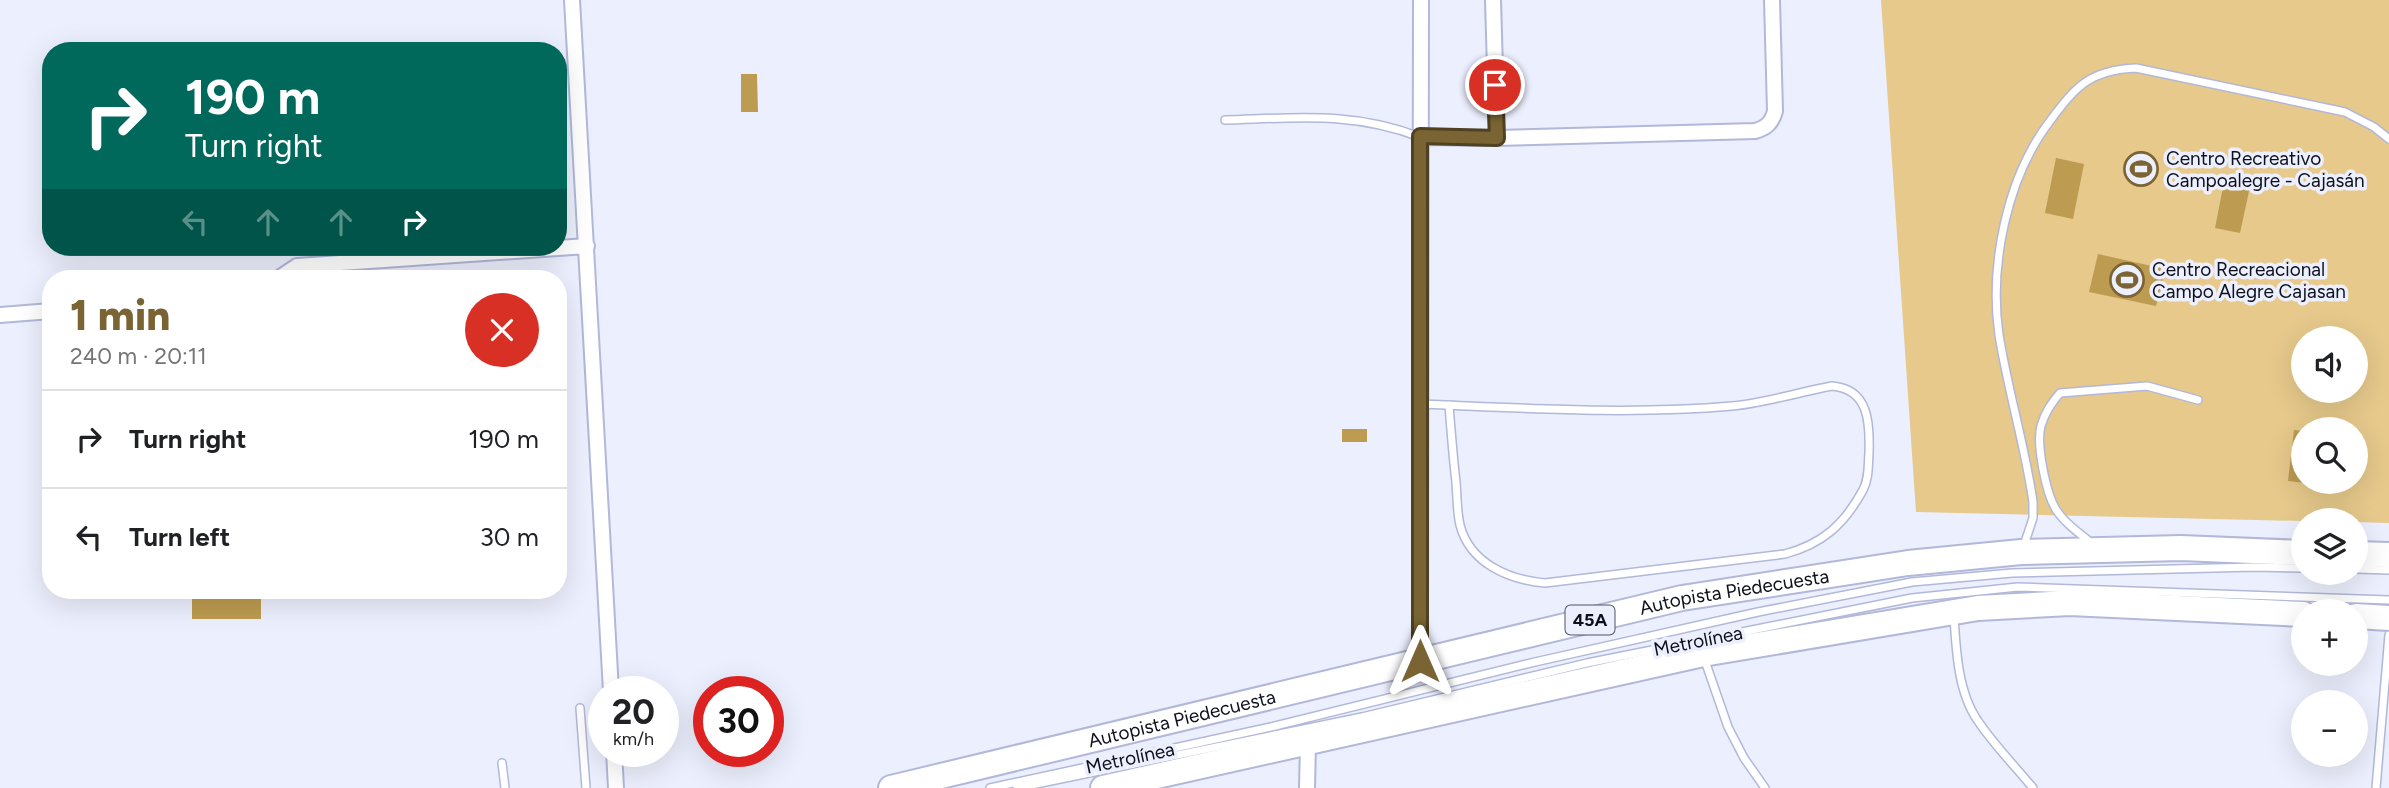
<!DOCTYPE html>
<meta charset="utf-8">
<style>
body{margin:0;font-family:Figtree,sans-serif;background:#f2f2f2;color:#202124;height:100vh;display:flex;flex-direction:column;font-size:26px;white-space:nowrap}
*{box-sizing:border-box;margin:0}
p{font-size:23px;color:#757577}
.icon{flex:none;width:38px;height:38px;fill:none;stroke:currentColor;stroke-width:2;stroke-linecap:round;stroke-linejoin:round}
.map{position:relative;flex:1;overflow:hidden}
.sheet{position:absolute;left:42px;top:270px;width:525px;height:329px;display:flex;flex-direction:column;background:#fff;border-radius:28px;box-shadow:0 7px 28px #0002}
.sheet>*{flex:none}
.hud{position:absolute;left:42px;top:42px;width:525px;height:214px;border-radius:28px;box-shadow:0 7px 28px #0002;background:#00695c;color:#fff;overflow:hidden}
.controls{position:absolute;left:2291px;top:326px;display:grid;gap:14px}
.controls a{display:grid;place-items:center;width:77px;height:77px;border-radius:50%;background:#fff;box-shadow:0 7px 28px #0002;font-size:35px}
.speed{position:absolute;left:588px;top:676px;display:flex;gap:14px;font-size:35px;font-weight:700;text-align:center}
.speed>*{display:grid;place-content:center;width:91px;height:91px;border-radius:50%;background:#fff;box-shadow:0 7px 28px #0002;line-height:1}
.speed small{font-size:18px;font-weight:400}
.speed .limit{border:10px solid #d22;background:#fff;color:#111}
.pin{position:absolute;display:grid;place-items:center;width:60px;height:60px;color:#fff;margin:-30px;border:4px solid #fff;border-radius:50%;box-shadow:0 2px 7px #0007}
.me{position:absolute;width:77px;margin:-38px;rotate:0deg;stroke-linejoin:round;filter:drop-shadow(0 0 5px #0008)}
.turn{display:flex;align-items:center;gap:24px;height:147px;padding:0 28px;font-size:32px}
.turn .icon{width:91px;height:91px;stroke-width:2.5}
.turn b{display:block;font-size:49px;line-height:60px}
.lanes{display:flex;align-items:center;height:66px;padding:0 28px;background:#0003;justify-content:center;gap:35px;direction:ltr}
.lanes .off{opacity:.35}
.round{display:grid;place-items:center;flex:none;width:74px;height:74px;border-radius:37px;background:#f2f2f2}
.overview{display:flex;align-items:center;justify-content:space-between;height:119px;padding:0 28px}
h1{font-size:42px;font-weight:800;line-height:52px;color:#7a6433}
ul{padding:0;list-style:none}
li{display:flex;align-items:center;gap:21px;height:98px;padding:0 28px;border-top:2px solid #e0e0e0}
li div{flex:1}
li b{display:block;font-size:26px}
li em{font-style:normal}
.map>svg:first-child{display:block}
</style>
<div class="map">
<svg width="2389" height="788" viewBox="0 0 2389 788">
<rect width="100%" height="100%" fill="#eceffd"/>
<!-- green -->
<path fill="#e6c98b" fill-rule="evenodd" d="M 1881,0 L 2389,0 L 2389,523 L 2356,522 L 2356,520 L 2303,521 L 1916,512 ZM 2303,338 L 2356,338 L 2356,390 L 2303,390 ZM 2303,429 L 2356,429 L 2356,481 L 2303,481 Z"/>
<!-- water -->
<path fill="#bd9b50" d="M 741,74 L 757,74 L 758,112 L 741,112 Z
M 2056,158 L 2084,164 L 2073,219 L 2045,213 Z
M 2225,177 L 2251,182 L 2240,233 L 2215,228 Z
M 2098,254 L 2165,269 L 2156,306 L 2089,292 Z
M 1342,429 L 1367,429 L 1367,442 L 1342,442 Z
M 2294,430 L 2303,431 L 2303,481 L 2306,481 L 2306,483 L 2288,481 Z
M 192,590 L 261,590 L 261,619 L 192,619 Z"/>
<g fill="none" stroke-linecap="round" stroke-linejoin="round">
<!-- service casing -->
<g stroke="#b1b8d9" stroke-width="10">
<path id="service" d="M 1225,120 C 1295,118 1352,111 1420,137
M 1420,404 C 1523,408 1629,415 1732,406 C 1765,403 1799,392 1832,386 C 1869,389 1870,423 1869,453 C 1868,466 1869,479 1863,490 C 1844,525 1822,544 1785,554 L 1545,583 C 1510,580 1470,564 1460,525 C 1457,512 1457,496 1456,482 C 1453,456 1451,431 1449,405
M 2093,544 C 2080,534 2066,524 2057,511 C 2046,495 2036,444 2041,426 C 2045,412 2051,404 2060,393 L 2147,386 L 2198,400
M 2023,548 L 2033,518 L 2033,502 C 2025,446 2008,391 1999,335 C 1989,265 2007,177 2050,121 C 2076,86 2090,70 2136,68 L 2345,112 L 2374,127 L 2389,139
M 2356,569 L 2389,570
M 1954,616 C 1956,650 1958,693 1978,721 C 1994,745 2015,766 2033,788
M 1704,658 L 1728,727 L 1744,758 L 1765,788
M 580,708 L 586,788
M 502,763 L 505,788
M 990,788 L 1271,727 L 1535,662 L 1758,612 L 1912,582 L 2012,573 L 2254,567 L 2303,568
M 1017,788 L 1362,717 L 1587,663 L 1912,598 L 2018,587 L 2389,600
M 2376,788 L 2389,635"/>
</g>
<!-- minor casing -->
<g stroke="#b1b8d9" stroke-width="18">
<path id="minor" d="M 572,0 L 611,691
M 1493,0 L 1497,138
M 1420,137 L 1497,138 L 1755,131 C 1766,128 1772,123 1775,111 L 1772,0
M 279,278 L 297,266 L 587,246
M 0,315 L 51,311
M 1420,661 L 1421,0
M 614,751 L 616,788
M 1307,788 L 1308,743"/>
</g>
<!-- trunk casing -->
<g stroke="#b1b8d9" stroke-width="28">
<g id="trunk">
<path d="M 2356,554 L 2389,555"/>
<path d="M 2356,616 L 2389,618"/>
<path id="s1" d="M 891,788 L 1682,598 L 1908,563 L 2021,552 L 2181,548 L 2303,553"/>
<path d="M 1103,788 L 1703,654 L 1978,608 L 2070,603 L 2303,614"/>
</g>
</g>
<!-- service -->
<use href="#service" stroke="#fff" stroke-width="7"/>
<!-- minor -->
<use href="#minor" stroke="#fff" stroke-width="14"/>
<!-- trunk -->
<use href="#trunk" stroke="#fff" stroke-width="24"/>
</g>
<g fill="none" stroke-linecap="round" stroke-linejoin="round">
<!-- route casing -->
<g stroke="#4f4121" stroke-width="18">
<path id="route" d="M 1420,661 L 1420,136 L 1497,138 L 1495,85"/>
</g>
<!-- route -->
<use href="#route" stroke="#7a6433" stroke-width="12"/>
</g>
<!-- icons -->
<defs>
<g id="stadium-ring" transform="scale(1.75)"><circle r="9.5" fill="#eceffd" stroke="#7a6433" stroke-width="1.5"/><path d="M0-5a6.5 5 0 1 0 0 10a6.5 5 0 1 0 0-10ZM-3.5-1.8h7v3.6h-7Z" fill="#7a6433"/></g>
</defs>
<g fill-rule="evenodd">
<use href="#stadium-ring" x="2141" y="169"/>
<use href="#stadium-ring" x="2127" y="280"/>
</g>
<g text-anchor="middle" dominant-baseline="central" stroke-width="7" stroke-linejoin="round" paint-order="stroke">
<!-- shield labels -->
<rect fill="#eceffd" stroke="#51535f" stroke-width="2" x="1565.5" y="605.5" width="49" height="29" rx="5"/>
<g font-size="18" font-weight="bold" fill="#0e101b">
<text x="1590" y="620">45A</text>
</g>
<!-- poi labels -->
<g font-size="19" fill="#0e101b" stroke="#eceffd" text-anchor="start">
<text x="2166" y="158">Centro Recreativo<tspan x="2166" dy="22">Campoalegre - Cajasán</tspan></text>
<text x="2152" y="269">Centro Recreacional<tspan x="2152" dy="22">Campo Alegre Cajasan</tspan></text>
</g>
<!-- street labels -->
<g font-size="19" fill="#0e101b" stroke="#eceffd">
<text stroke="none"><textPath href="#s1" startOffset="866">Autopista Piedecuesta</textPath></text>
<text transform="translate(1698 641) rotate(-11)">Metrolínea</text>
<text stroke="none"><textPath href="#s1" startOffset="299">Autopista Piedecuesta</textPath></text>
<text transform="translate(1130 758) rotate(-12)">Metrolínea</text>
</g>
</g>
</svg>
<div class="controls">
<a><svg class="icon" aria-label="sound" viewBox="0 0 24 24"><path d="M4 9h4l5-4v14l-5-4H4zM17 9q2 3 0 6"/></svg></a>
<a><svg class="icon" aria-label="search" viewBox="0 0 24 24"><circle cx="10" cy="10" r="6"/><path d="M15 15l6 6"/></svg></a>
<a><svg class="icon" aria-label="layers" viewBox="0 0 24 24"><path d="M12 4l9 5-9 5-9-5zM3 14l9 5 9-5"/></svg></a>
<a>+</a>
<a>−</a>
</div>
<div class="speed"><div>20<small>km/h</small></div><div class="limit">30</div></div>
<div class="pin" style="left:1495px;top:85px;background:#d93025"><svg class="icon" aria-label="arrive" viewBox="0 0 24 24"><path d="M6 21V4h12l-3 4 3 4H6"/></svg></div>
<svg class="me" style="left:1420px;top:661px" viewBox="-20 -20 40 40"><path d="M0-17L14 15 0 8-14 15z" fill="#7a6433" stroke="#fff" stroke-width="4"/></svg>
<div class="hud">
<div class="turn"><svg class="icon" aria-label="right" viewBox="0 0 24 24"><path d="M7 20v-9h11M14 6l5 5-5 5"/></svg><div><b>190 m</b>Turn right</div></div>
<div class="lanes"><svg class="icon off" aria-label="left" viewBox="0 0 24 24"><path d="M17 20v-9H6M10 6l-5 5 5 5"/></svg><svg class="icon off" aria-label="ahead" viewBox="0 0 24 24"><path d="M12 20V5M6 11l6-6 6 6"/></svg><svg class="icon off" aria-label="ahead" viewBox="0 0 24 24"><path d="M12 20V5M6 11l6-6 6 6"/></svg><svg class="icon" aria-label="right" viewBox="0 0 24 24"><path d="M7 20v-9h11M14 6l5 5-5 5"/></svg></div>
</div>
<section class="sheet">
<div class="overview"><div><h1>1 min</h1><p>240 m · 20:11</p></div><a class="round" style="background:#d93025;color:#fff"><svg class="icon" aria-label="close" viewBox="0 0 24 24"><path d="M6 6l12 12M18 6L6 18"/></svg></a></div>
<ul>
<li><svg class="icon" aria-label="right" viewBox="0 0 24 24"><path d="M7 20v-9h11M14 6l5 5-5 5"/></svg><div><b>Turn right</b></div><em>190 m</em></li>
<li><svg class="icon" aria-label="left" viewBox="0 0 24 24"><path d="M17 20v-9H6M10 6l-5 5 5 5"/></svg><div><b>Turn left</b></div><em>30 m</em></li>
</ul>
</section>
</div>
